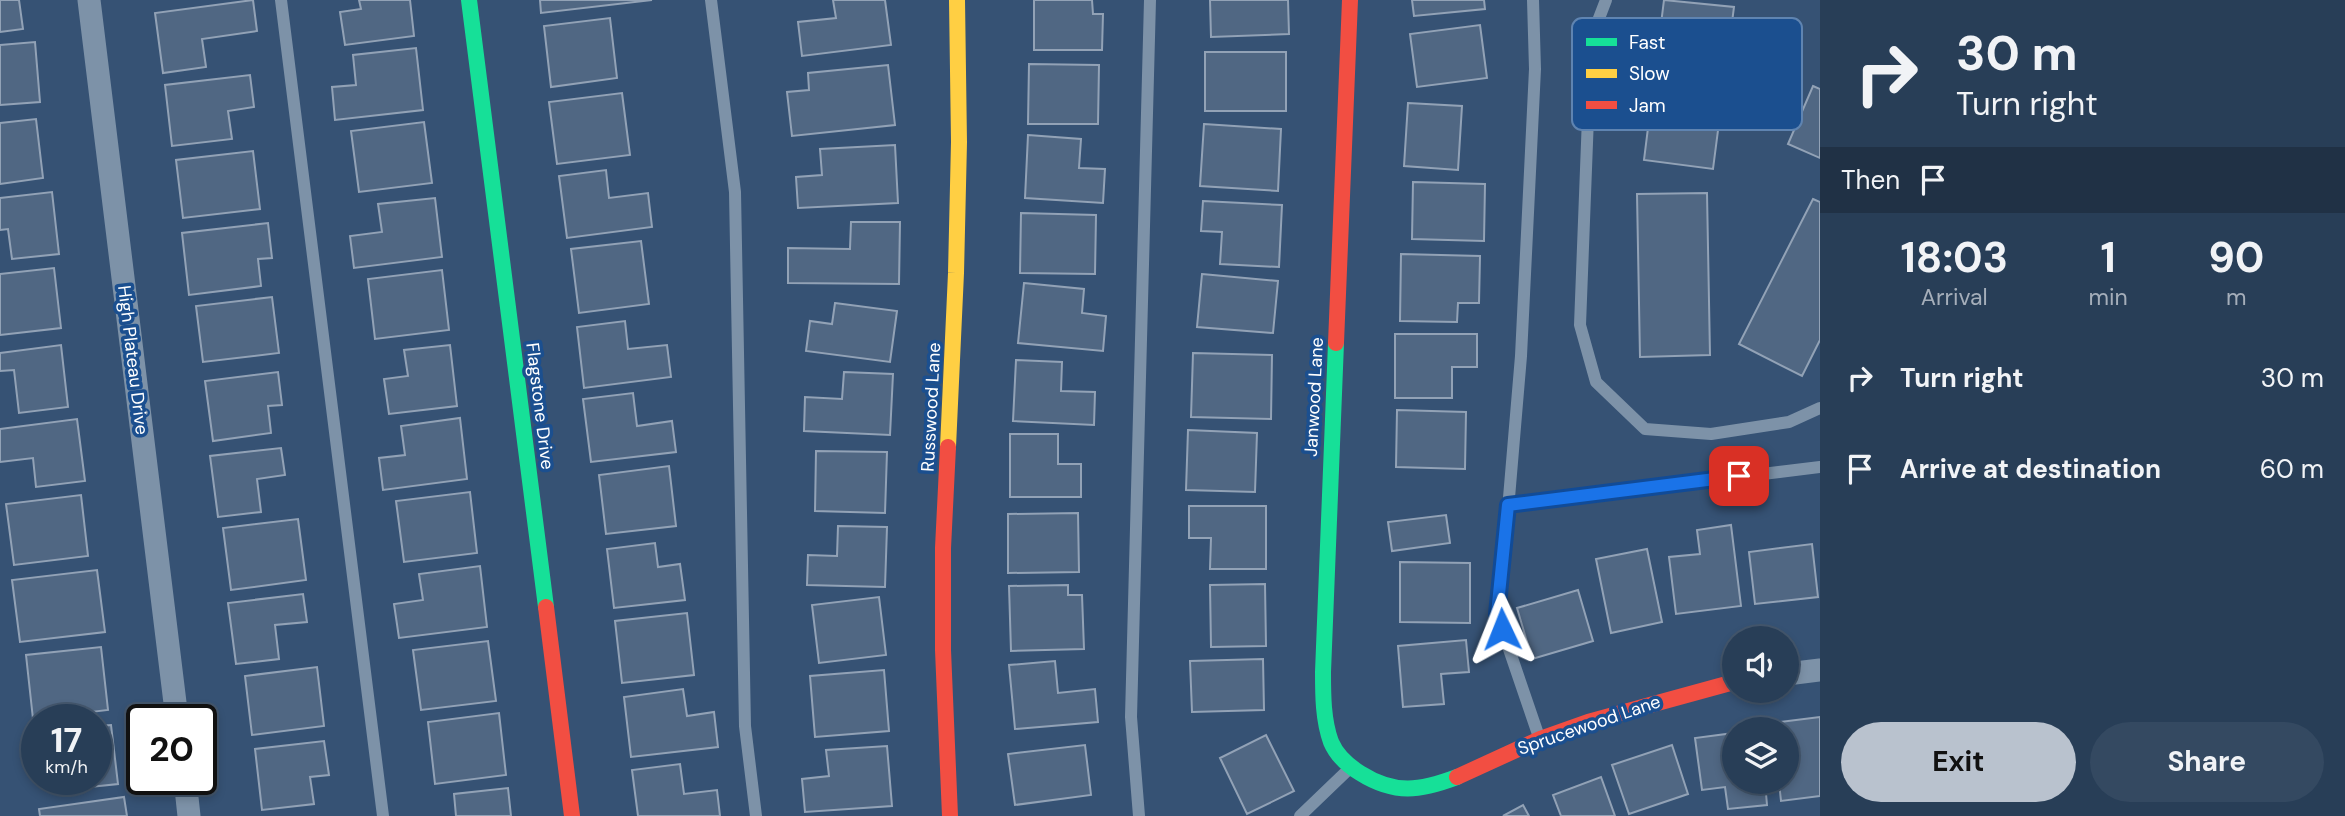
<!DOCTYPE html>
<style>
body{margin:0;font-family:"DM Sans",sans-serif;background:#344961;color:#f1f3f6;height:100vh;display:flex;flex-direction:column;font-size:26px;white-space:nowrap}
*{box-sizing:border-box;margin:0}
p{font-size:23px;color:#a5aeba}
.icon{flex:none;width:38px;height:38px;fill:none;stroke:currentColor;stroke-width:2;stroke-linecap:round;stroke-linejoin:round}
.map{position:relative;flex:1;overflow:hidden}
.sheet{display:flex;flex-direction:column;background:#283e57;width:525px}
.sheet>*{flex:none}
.top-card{background:#283e57;color:#f1f3f6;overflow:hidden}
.buttons{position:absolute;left:1722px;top:626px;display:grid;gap:14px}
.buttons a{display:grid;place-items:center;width:77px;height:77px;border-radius:50%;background:#283e57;box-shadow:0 4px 10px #0003,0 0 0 2px #44576d;font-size:35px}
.speed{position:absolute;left:21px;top:704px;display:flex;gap:14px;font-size:35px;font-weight:700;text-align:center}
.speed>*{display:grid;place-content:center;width:91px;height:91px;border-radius:50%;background:#283e57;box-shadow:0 4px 10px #0003,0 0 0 2px #44576d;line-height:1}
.speed small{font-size:18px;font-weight:400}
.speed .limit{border:4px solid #111;border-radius:10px;background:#fff;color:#111}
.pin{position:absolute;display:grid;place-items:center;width:60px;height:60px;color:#fff;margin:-30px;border-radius:14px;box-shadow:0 4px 10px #0006}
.me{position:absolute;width:77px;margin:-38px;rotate:358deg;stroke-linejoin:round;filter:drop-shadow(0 0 5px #0008)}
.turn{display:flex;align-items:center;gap:24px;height:147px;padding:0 21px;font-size:32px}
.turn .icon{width:91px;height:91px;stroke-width:2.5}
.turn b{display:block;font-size:49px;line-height:60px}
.then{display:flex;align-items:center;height:66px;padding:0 21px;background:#0003;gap:14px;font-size:26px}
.eta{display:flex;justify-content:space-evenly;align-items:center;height:119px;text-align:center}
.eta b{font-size:42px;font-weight:700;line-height:49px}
.cta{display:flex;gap:14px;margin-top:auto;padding:14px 21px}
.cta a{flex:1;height:80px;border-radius:42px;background:#b9c2ce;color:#111;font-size:28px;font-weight:700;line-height:80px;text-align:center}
.cta a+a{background:#344961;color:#f1f3f6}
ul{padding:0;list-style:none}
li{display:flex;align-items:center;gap:21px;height:91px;padding:0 21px}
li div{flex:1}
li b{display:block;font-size:26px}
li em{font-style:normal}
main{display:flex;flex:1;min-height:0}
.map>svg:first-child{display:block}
</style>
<main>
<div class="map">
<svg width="1820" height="816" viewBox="0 0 1820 816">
<rect width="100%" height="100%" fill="#365274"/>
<!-- building -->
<path fill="#506783" stroke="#92a2b6" stroke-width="2" d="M 0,0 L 19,0 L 23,29 L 0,32 Z
M 253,0 L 257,31 L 202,39 L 206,67 L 163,73 L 155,13 Z
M 359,0 L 410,0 L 414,36 L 345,45 L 340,12 L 361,9 Z
M 540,0 L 652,0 L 541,13 Z
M 833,0 L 885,0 L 891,45 L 802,56 L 798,22 L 836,18 Z
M 1034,0 L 1092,0 L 1093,14 L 1103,14 L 1102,50 L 1034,50 Z
M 1210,0 L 1288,0 L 1289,34 L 1211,37 Z
M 1412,0 L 1484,0 L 1485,9 L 1414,16 Z
M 1664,0 L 1734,7 L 1713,169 L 1644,160 Z
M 610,18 L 617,78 L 551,87 L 544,26 Z
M 1480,25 L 1487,78 L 1417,87 L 1410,34 Z
M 35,42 L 40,102 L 0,105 L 0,45 Z
M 416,48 L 423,110 L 335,120 L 332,87 L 356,85 L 353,55 Z
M 1205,52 L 1286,52 L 1286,111 L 1205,111 Z
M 1029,64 L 1099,65 L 1098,124 L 1028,124 Z
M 888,65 L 895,125 L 792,136 L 787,92 L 809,90 L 808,73 Z
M 250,75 L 254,107 L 228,111 L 232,139 L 172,146 L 165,85 Z
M 1813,86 L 1820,89 L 1820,158 L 1788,144 Z
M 622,93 L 630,155 L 557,164 L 549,102 Z
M 1408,103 L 1462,106 L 1458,170 L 1404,166 Z
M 36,119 L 43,178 L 0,184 L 0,123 Z
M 424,122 L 432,183 L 359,192 L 351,131 Z
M 1204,124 L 1281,129 L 1278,191 L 1200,186 Z
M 1028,135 L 1081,139 L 1079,168 L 1105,169 L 1103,203 L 1025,198 Z
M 895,145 L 898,203 L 798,208 L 796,177 L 822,175 L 820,149 Z
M 253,151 L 260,209 L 183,218 L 176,160 Z
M 606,170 L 609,198 L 648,193 L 652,227 L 567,238 L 559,176 Z
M 1413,182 L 1485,184 L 1484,241 L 1412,239 Z
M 52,192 L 59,254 L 12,259 L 8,229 L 0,230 L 0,198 Z
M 1707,193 L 1710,355 L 1640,357 L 1637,194 Z
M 435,198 L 442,257 L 354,268 L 350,236 L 382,232 L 378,204 Z
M 1813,199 L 1820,202 L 1820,340 L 1802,376 L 1739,344 Z
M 1203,201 L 1282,205 L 1279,267 L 1220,264 L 1222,232 L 1201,231 Z
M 1021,213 L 1096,215 L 1095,274 L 1020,273 Z
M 851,222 L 900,222 L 899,284 L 788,283 L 788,248 L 850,249 Z
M 268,223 L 272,258 L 258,259 L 261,286 L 189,295 L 182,233 Z
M 641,241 L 649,304 L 579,313 L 571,249 Z
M 1401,254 L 1480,256 L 1479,303 L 1458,303 L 1457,322 L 1400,321 Z
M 54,268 L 61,328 L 0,335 L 0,274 Z
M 442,270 L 449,330 L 375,339 L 368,279 Z
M 1202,274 L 1278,281 L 1273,333 L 1197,327 Z
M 1024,283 L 1084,289 L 1082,313 L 1106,316 L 1103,351 L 1018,343 Z
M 272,297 L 279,353 L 203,362 L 196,306 Z
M 835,303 L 897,311 L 890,362 L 806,351 L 810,321 L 832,324 Z
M 625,321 L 628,349 L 667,345 L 671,377 L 584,388 L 577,327 Z
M 1395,334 L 1477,334 L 1477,367 L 1452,367 L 1452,398 L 1395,398 Z
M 61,345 L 68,407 L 19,413 L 14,370 L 0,371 L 0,353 Z
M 450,345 L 457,406 L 389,414 L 384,379 L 408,376 L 404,350 Z
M 1193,353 L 1272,355 L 1271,419 L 1191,417 Z
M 1016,360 L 1062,362 L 1061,391 L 1095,392 L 1094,425 L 1013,421 Z
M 278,372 L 282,405 L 268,406 L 271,433 L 213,441 L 205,381 Z
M 844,372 L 893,374 L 890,435 L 804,431 L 805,397 L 842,399 Z
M 633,393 L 637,426 L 672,421 L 676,452 L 591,462 L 583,399 Z
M 1397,410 L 1466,412 L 1465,469 L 1396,467 Z
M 460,418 L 467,479 L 383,490 L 379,458 L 405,455 L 401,426 Z
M 77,419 L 85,481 L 36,487 L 33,458 L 0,462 L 0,429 Z
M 1188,430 L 1257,433 L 1255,492 L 1186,490 Z
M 1010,434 L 1058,434 L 1058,464 L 1081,464 L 1081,497 L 1010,497 Z
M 281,448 L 285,475 L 257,479 L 261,512 L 218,517 L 210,456 Z
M 816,451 L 887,452 L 885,513 L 815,511 Z
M 669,466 L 676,526 L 606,534 L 599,475 Z
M 470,492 L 477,553 L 404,562 L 396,501 Z
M 81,495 L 88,556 L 14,565 L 6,504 Z
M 1189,506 L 1266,506 L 1266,569 L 1210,569 L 1211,538 L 1189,538 Z
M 1078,513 L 1079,572 L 1008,573 L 1008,514 Z
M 1446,515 L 1450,543 L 1392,551 L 1388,522 Z
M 298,519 L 306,580 L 231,590 L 223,528 Z
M 1731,525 L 1741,606 L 1676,614 L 1669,557 L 1700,554 L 1697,530 Z
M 838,526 L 887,527 L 885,587 L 807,585 L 808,555 L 837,556 Z
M 655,543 L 658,567 L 680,564 L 685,600 L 614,608 L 607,549 Z
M 1812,544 L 1818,597 L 1755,604 L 1749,552 Z
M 1647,549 L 1662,622 L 1611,633 L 1596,559 Z
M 1400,562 L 1470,563 L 1470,623 L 1400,622 Z
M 480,566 L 487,627 L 399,638 L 394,604 L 423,600 L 419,574 Z
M 97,570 L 105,632 L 20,642 L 12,580 Z
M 1265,584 L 1266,646 L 1211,647 L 1210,585 Z
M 1068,585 L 1068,595 L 1082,595 L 1084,649 L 1011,651 L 1009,586 Z
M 1578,590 L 1593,641 L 1532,659 L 1517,608 Z
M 303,594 L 307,622 L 275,625 L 279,659 L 236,664 L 228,603 Z
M 879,597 L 886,655 L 819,663 L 812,605 Z
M 687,613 L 694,675 L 622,683 L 615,621 Z
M 1466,640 L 1469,672 L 1441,674 L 1444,704 L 1403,707 L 1398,646 Z
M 488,641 L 496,701 L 421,710 L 413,650 Z
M 101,647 L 108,710 L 33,719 L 26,655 Z
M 1263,659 L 1264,710 L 1192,712 L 1190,661 Z
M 1055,661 L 1058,693 L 1095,689 L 1098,722 L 1015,729 L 1009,665 Z
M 317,667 L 324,726 L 252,735 L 245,676 Z
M 884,670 L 889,731 L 815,737 L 810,676 Z
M 683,689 L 687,716 L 714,712 L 718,747 L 631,757 L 624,697 Z
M 499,713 L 506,775 L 435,784 L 428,722 Z
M 1820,717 L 1820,796 L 1781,801 L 1779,782 L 1787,782 L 1787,730 L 1772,730 L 1771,723 Z
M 111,725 L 118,784 L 71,789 L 70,779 L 96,779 L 96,726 Z
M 1734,733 L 1734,782 L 1765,782 L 1767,805 L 1728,809 L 1725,787 L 1702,790 L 1695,738 Z
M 1266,735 L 1294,791 L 1247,814 L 1220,758 Z
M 324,741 L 329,775 L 310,777 L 314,804 L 262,810 L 255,749 Z
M 1085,745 L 1091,795 L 1015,805 L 1008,754 Z
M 1672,745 L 1688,794 L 1629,814 L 1612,765 Z
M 887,746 L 892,806 L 805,812 L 802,779 L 829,776 L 826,750 Z
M 680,764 L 684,794 L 717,790 L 720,816 L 638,816 L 632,770 Z
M 1601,777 L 1615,816 L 1561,816 L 1553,795 Z
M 508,788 L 511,816 L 456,816 L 454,794 Z
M 124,797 L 127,816 L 40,816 L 39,809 Z
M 1523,805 L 1529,816 L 1503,816 Z"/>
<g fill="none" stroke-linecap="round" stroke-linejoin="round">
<!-- lane -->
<path stroke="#7d92a8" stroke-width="12" d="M 281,0 L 383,816
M 711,0 L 735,192 L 745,726 L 756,816
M 1533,0 L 1535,69 L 1521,356 L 1501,592 L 1497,614 L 1539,737
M 1606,0 L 1591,39 L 1580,325 L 1596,382 L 1645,429 L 1711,434 L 1789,422 L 1820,408
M 1509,505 L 1820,467
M 1139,816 L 1131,717 L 1150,0
M 1300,816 L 1349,769"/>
<!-- street -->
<path stroke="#7d92a8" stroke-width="23" d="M 89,0 L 177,719
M 1787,674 L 1820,670
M 185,779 L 189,816"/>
<!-- fast -->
<path stroke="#16e098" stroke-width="16" d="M 469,0 L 546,607
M 1336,343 L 1323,672 C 1323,695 1323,720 1331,742 C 1337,756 1347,765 1360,773 C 1395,795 1420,791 1457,777"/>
<!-- slow -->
<path stroke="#ffcf43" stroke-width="16" d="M 948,447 L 956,273 L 959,142 L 957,0"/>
<!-- jam -->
<path stroke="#f24e42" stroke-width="16" d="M 1336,343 L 1350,0
M 948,447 L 943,548 L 943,650 L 950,816
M 546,607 L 572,816
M 1457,777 L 1540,739 L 1588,722 L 1734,682"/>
</g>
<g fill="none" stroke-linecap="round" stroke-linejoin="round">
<!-- route casing -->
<g stroke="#114b97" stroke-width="18">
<path id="route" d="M 1502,629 L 1497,614 L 1508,505 L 1739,476"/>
</g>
<!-- route -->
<use href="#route" stroke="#1a73e8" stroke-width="12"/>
</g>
<g text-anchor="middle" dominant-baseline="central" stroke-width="7" stroke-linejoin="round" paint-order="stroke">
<!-- street labels -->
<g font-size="18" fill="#fff" stroke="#1b4f8f">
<text transform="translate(133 360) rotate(83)">High Plateau Drive</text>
<text transform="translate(1314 397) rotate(-87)">Janwood Lane</text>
<text transform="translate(540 406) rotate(83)">Flagstone Drive</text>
<text transform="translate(931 407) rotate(-87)">Russwood Lane</text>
<text transform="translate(1589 725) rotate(-19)">Sprucewood Lane</text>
</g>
</g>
<!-- legend -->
<rect x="1572" y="18" width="230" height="112" rx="10" fill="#1b4f8f" stroke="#5f84b1" stroke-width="2"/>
<rect x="1586" y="38" width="31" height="8" fill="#16e098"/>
<rect x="1586" y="69" width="31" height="9" fill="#ffcf43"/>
<rect x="1586" y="101" width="31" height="8" fill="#f24e42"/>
<g font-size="19" fill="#fff">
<text x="1629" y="49">Fast</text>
<text x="1629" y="80">Slow</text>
<text x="1629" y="112">Jam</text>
</g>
</svg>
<div class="buttons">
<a><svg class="icon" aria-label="sound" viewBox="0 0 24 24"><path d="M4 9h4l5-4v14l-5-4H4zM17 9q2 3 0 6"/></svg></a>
<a><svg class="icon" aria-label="layers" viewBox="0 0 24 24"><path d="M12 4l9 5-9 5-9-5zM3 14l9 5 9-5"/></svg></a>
</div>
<div class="speed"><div>17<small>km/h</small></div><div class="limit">20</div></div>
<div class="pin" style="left:1739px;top:476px;background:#d93025"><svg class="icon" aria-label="arrive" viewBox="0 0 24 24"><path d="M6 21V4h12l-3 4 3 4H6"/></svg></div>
<svg class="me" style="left:1502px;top:629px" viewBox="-20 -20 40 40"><path d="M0-17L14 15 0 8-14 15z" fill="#1a73e8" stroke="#fff" stroke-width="4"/></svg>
</div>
<section class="sheet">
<div class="top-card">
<div class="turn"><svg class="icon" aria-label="right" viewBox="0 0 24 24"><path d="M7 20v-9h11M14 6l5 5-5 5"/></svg><div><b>30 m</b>Turn right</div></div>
<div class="then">Then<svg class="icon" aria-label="arrive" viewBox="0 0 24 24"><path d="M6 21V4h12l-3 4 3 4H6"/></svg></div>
</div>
<div class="eta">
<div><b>18:03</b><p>Arrival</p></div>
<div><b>1</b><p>min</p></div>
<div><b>90</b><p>m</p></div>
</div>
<ul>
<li><svg class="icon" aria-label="right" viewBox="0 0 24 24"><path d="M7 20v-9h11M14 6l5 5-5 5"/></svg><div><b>Turn right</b></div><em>30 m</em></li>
<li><svg class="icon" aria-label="arrive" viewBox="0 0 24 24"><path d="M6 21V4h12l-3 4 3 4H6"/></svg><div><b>Arrive at destination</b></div><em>60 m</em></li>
</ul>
<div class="cta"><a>Exit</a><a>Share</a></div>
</section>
</main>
